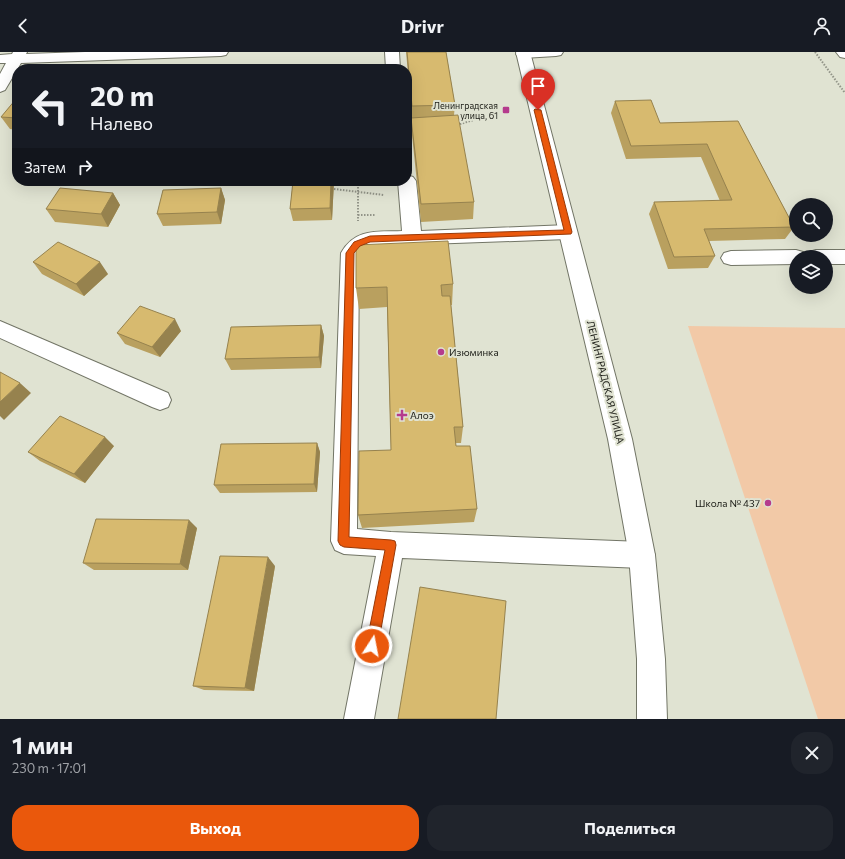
<!DOCTYPE html>
<html lang="ru">
<meta charset="utf-8">
<style>
body{margin:0;font-family:Commissioner,sans-serif;background:#20242c;color:#f1f3f6;height:100vh;display:flex;flex-direction:column;font-size:15px;white-space:nowrap}
*{box-sizing:border-box;margin:0}
p{font-size:13px;color:#9ea1a6}
.icon{flex:none;width:22px;height:22px;fill:none;stroke:currentColor;stroke-width:2;stroke-linecap:round;stroke-linejoin:round}
.map{position:relative;height:667px;overflow:hidden}
.side{display:flex;flex-direction:column;background:#171b24;flex:1}
.side>*{flex:none}
.hud{position:absolute;left:12px;top:12px;width:400px;height:122px;border-radius:16px;box-shadow:0 4px 16px #0002;background:#171b24;color:#f1f3f6;overflow:hidden}
.fabs{position:absolute;left:789px;top:146px;display:grid;gap:8px}
.fabs a{display:grid;place-items:center;width:44px;height:44px;border-radius:50%;background:#171b24;box-shadow:0 4px 16px #0002;font-size:20px}
.pin{position:absolute;display:grid;place-items:center;width:34px;height:34px;color:#fff;margin:-41px -17px;border-radius:50% 50% 50% 0;rotate:-45deg;box-shadow:0 0 4px #0007}
.pin .icon{rotate:45deg}
.me{position:absolute;width:44px;margin:-22px;rotate:11deg;stroke-linejoin:round;filter:drop-shadow(0 0 3px #0008)}
.turn{display:flex;align-items:center;gap:14px;height:84px;padding:0 12px;font-size:18px}
.turn .icon{width:52px;height:52px;stroke-width:2.5}
.turn b{display:block;font-size:28px;line-height:34px}
.then{display:flex;align-items:center;height:38px;padding:0 12px;background:#0003;gap:8px;font-size:15px}
.round{display:grid;place-items:center;flex:none;width:42px;height:42px;border-radius:16px;background:#20242c}
.overview{display:flex;align-items:center;justify-content:space-between;height:68px;padding:0 12px}
h1{font-size:24px;font-weight:700;line-height:30px}
.button{display:flex;gap:8px;margin-top:auto;padding:8px 12px}
.button a{flex:1;height:46px;border-radius:16px;background:#ea580c;color:#fff;font-size:16px;font-weight:700;line-height:46px;text-align:center}
.button a+a{background:#20242c;color:#f1f3f6}
header{display:flex;justify-content:space-between;align-items:center;height:52px;padding:0 12px;background:#171b24;font-size:18px;font-weight:700}
.map>svg:first-child{display:block}
</style>
<header><svg class="icon" aria-label="back" viewBox="0 0 24 24"><path d="M15 5l-7 7 7 7"/></svg>Drivr<svg class="icon" aria-label="person" viewBox="0 0 24 24"><circle cx="12" cy="8" r="4"/><path d="M4 21q1-7 8-7t8 7"/></svg></header>
<div class="map">
<svg width="845" height="667" viewBox="0 0 845 667">
<rect width="100%" height="100%" fill="#e0e3d2"/>
<!-- green -->
<path fill="#f2c9a7" d="M 688,274 L 845,276 L 845,667 L 818,667 Z"/>
<g fill="none" stroke-linecap="round" stroke-linejoin="round">
<!-- minor casing -->
<g stroke="#727566" stroke-width="2">
<path id="minor" d="M 13,0 L 27,0 L 26,2 L 85,0 L 228,0 L 226,3 L 221,4 L 21,11 L 5,38 L 0,40 L 0,22 L 6,11 L 0,11 L 0,3 L 12,2 Z
M 385,0 L 399,0 L 400,17 L 386,17 Z
M 517,0 L 563,0 L 561,3 L 556,4 L 523,6 L 518,5 L 516,2 Z
M 836,0 L 845,0 L 845,6 L 840,5 Z
M 407,123 L 413,125 L 416,129 L 421,179 L 568,173 L 575,175 L 577,180 L 575,185 L 568,187 L 372,194 L 364,197 L 359,202 L 357,477 L 391,480 L 642,490 L 651,494 L 655,503 L 651,512 L 642,516 L 402,506 L 374,667 L 344,667 L 376,504 L 344,502 L 335,498 L 331,489 L 341,201 C 355,176 377,180 402,179 L 398,129 L 407,129 Z
M 796,198 L 803,200 L 806,205 L 796,205 L 796,212 L 731,213 L 724,211 L 721,206 L 724,201 L 731,199 Z
M 816,198 L 845,198 L 845,212 L 826,212 L 826,205 L 806,205 L 809,200 Z
M 0,269 L 168,341 L 171,348 L 168,355 L 160,358 L 152,355 L 0,286 Z"/>
</g>
<!-- major casing -->
<g stroke="#727566" stroke-width="2">
<path id="major" d="M 516,0 L 530,0 L 632,387 L 655,503 L 665,607 L 667,667 L 637,667 L 637,607 L 629,503 L 608,387 Z"/>
</g>
<!-- path -->
<path stroke="#929488" stroke-width="2" stroke-dasharray="1.5 1.5" stroke-linecap="butt" d="M 815,0 L 845,41
M 457,73 L 477,67
M 407,75 L 414,75
M 358,129 L 358,169
M 334,137 L 384,143
M 358,163 L 375,163"/>
<!-- minor -->
<use href="#minor" fill="#fff" fill-rule="evenodd"/>
<!-- major -->
<use href="#major" fill="#fff" fill-rule="evenodd"/>
</g>
<!-- wall -->
<path fill="#b9a05f" d="M 406,0 L 446,0 L 455,53 L 454,63 L 474,150 L 473,167 L 421,170 L 412,83 L 411,66 L 412,65 Z
M 17,47 L 17,78 L 10,77 L 1,65 Z
M 615,49 L 660,71 L 738,69 L 794,175 L 785,187 L 709,189 L 715,204 L 708,216 L 668,217 L 649,162 L 654,150 L 720,149 L 701,105 L 626,107 L 611,61 Z
M 293,129 L 334,129 L 332,168 L 293,169 L 290,157 Z
M 221,136 L 225,148 L 221,172 L 163,174 L 157,162 Z
M 113,141 L 120,153 L 108,175 L 55,170 L 46,157 Z
M 33,210 L 108,222 L 84,244 L 42,222 Z
M 453,232 L 452,253 L 451,253 L 463,375 L 461,391 L 456,391 L 456,394 L 477,457 L 474,470 L 362,476 L 358,463 L 391,398 L 387,255 L 359,257 L 356,236 Z
M 321,273 L 324,284 L 321,316 L 231,318 L 225,307 Z
M 181,279 L 160,305 L 125,292 L 117,281 Z
M 317,391 L 320,400 L 317,440 L 220,441 L 214,433 Z
M 114,394 L 85,431 L 40,409 L 28,400 Z
M 197,476 L 188,518 L 94,518 L 83,511 Z
M 275,514 L 254,639 L 204,638 L 193,634 Z"/>
<!-- shaded-wall -->
<path fill="#96824e" d="M 331,129 L 334,129 L 332,168 L 330,156 Z
M 221,136 L 225,148 L 221,172 L 217,160 Z
M 113,141 L 120,153 L 108,175 L 101,162 Z
M 100,210 L 108,222 L 84,244 L 76,232 Z
M 175,267 L 181,279 L 160,305 L 152,295 Z
M 321,273 L 324,284 L 321,316 L 319,305 Z
M 20,331 L 31,341 L 4,368 L 0,364 L 0,350 Z
M 105,385 L 114,394 L 85,431 L 74,422 Z
M 317,391 L 320,400 L 317,440 L 314,432 Z
M 189,468 L 197,476 L 188,518 L 180,512 Z
M 268,505 L 275,514 L 254,639 L 245,636 Z"/>
<!-- building -->
<path fill="#d7ba6f" stroke="#96824e" d="M 407,0 L 446,0 L 455,53 L 412,54 Z
M 69,14 L 68,17 L 42,17 L 43,15 Z
M 16,47 L 17,47 L 17,66 L 1,65 Z
M 651,48 L 660,71 L 738,69 L 794,175 L 704,177 L 715,204 L 674,205 L 654,150 L 732,148 L 707,92 L 631,94 L 615,49 Z
M 458,63 L 474,150 L 421,152 L 411,66 Z
M 293,129 L 331,129 L 330,156 L 290,157 Z
M 60,136 L 113,141 L 101,162 L 46,157 Z
M 221,136 L 217,160 L 157,162 L 163,138 Z
M 448,189 L 453,232 L 441,233 L 442,244 L 450,244 L 463,375 L 454,375 L 456,394 L 470,394 L 477,457 L 358,463 L 359,399 L 391,398 L 387,235 L 356,236 L 356,193 Z
M 58,190 L 100,210 L 76,232 L 33,210 Z
M 140,254 L 175,267 L 152,295 L 117,281 Z
M 321,273 L 319,305 L 225,307 L 231,275 Z
M 0,320 L 20,331 L 0,350 Z
M 60,364 L 105,385 L 74,422 L 28,400 Z
M 317,391 L 314,432 L 214,433 L 221,392 Z
M 96,467 L 189,468 L 180,512 L 83,511 Z
M 220,504 L 268,505 L 245,636 L 193,634 Z
M 420,535 L 506,549 L 496,667 L 398,667 Z"/>
<!-- route -->
<path fill="#ea580c" stroke="#983908" d="M 535,57 L 541,58 L 572,180 L 571,182 L 370,190 L 360,194 L 354,201 L 349,485 L 391,488 L 395,489 L 396,493 L 378,594 L 376,599 L 372,600 L 368,599 L 366,594 L 385,498 L 344,495 L 340,493 L 338,489 L 346,201 L 354,190 L 370,184 L 564,178 L 534,58 Z"/>
<!-- markers -->
<g fill="#b53b8d" stroke="#e0e3d2" stroke-width="1.5">
<rect x="502" y="54" width="8" height="8" rx="2"/>
<circle cx="441" cy="300" r="4"/>
<path d="M400 357h4v4h4v4h-4v4h-4v-4h-4v-4h4z"/>
<circle cx="768" cy="451" r="4"/>
</g>
<g text-anchor="middle" dominant-baseline="central" stroke-width="4" stroke-linejoin="round" paint-order="stroke">
<!-- far-poi labels -->
<g font-size="9" fill="#1b1c16" stroke="#e0e3d2" text-anchor="end">
<text x="498" y="53">Ленинградская<tspan x="498" dy="10">улица, 61</tspan></text>
</g>
<!-- poi labels -->
<g font-size="10" fill="#1b1c16" stroke="#e0e3d2" text-anchor="start">
<text x="449" y="300">Изюминка</text>
<text x="410" y="363">Алоэ</text>
<text x="760" y="451" text-anchor="end">Школа № 437</text>
</g>
<!-- street labels -->
<g font-size="10" fill="#1b1c16" stroke="#e0e3d2">
<text transform="translate(606 330) rotate(76)">ЛЕНИНГРАДСКАЯ УЛИЦА</text>
</g>
</g>
</svg>
<div class="fabs">
<a><svg class="icon" aria-label="search" viewBox="0 0 24 24"><circle cx="10" cy="10" r="6"/><path d="M15 15l6 6"/></svg></a>
<a><svg class="icon" aria-label="layers" viewBox="0 0 24 24"><path d="M12 4l9 5-9 5-9-5zM3 14l9 5 9-5"/></svg></a>
</div>
<div class="pin" style="left:538px;top:58px;background:#d93025"><svg class="icon" aria-label="arrive" viewBox="0 0 24 24"><path d="M6 21V4h12l-3 4 3 4H6"/></svg></div>
<svg class="me" style="left:372px;top:594px" viewBox="-20 -20 40 40"><circle r="17" fill="#ea580c" stroke="#fff" stroke-width="3"/><path d="M0-11L8 9 0 5-8 9z" fill="#fff"/></svg>
<div class="hud">
<div class="turn"><svg class="icon" aria-label="left" viewBox="0 0 24 24"><path d="M17 20v-9H6M10 6l-5 5 5 5"/></svg><div><b>20 m</b>Налево</div></div>
<div class="then">Затем<svg class="icon" aria-label="right" viewBox="0 0 24 24"><path d="M7 20v-9h11M14 6l5 5-5 5"/></svg></div>
</div>
</div>
<section class="side">
<div class="overview"><div><h1>1 мин</h1><p>230 m · 17:01</p></div><a class="round"><svg class="icon" aria-label="close" viewBox="0 0 24 24"><path d="M6 6l12 12M18 6L6 18"/></svg></a></div>
<div class="button"><a>Выход</a><a>Поделиться</a></div>
</section>
